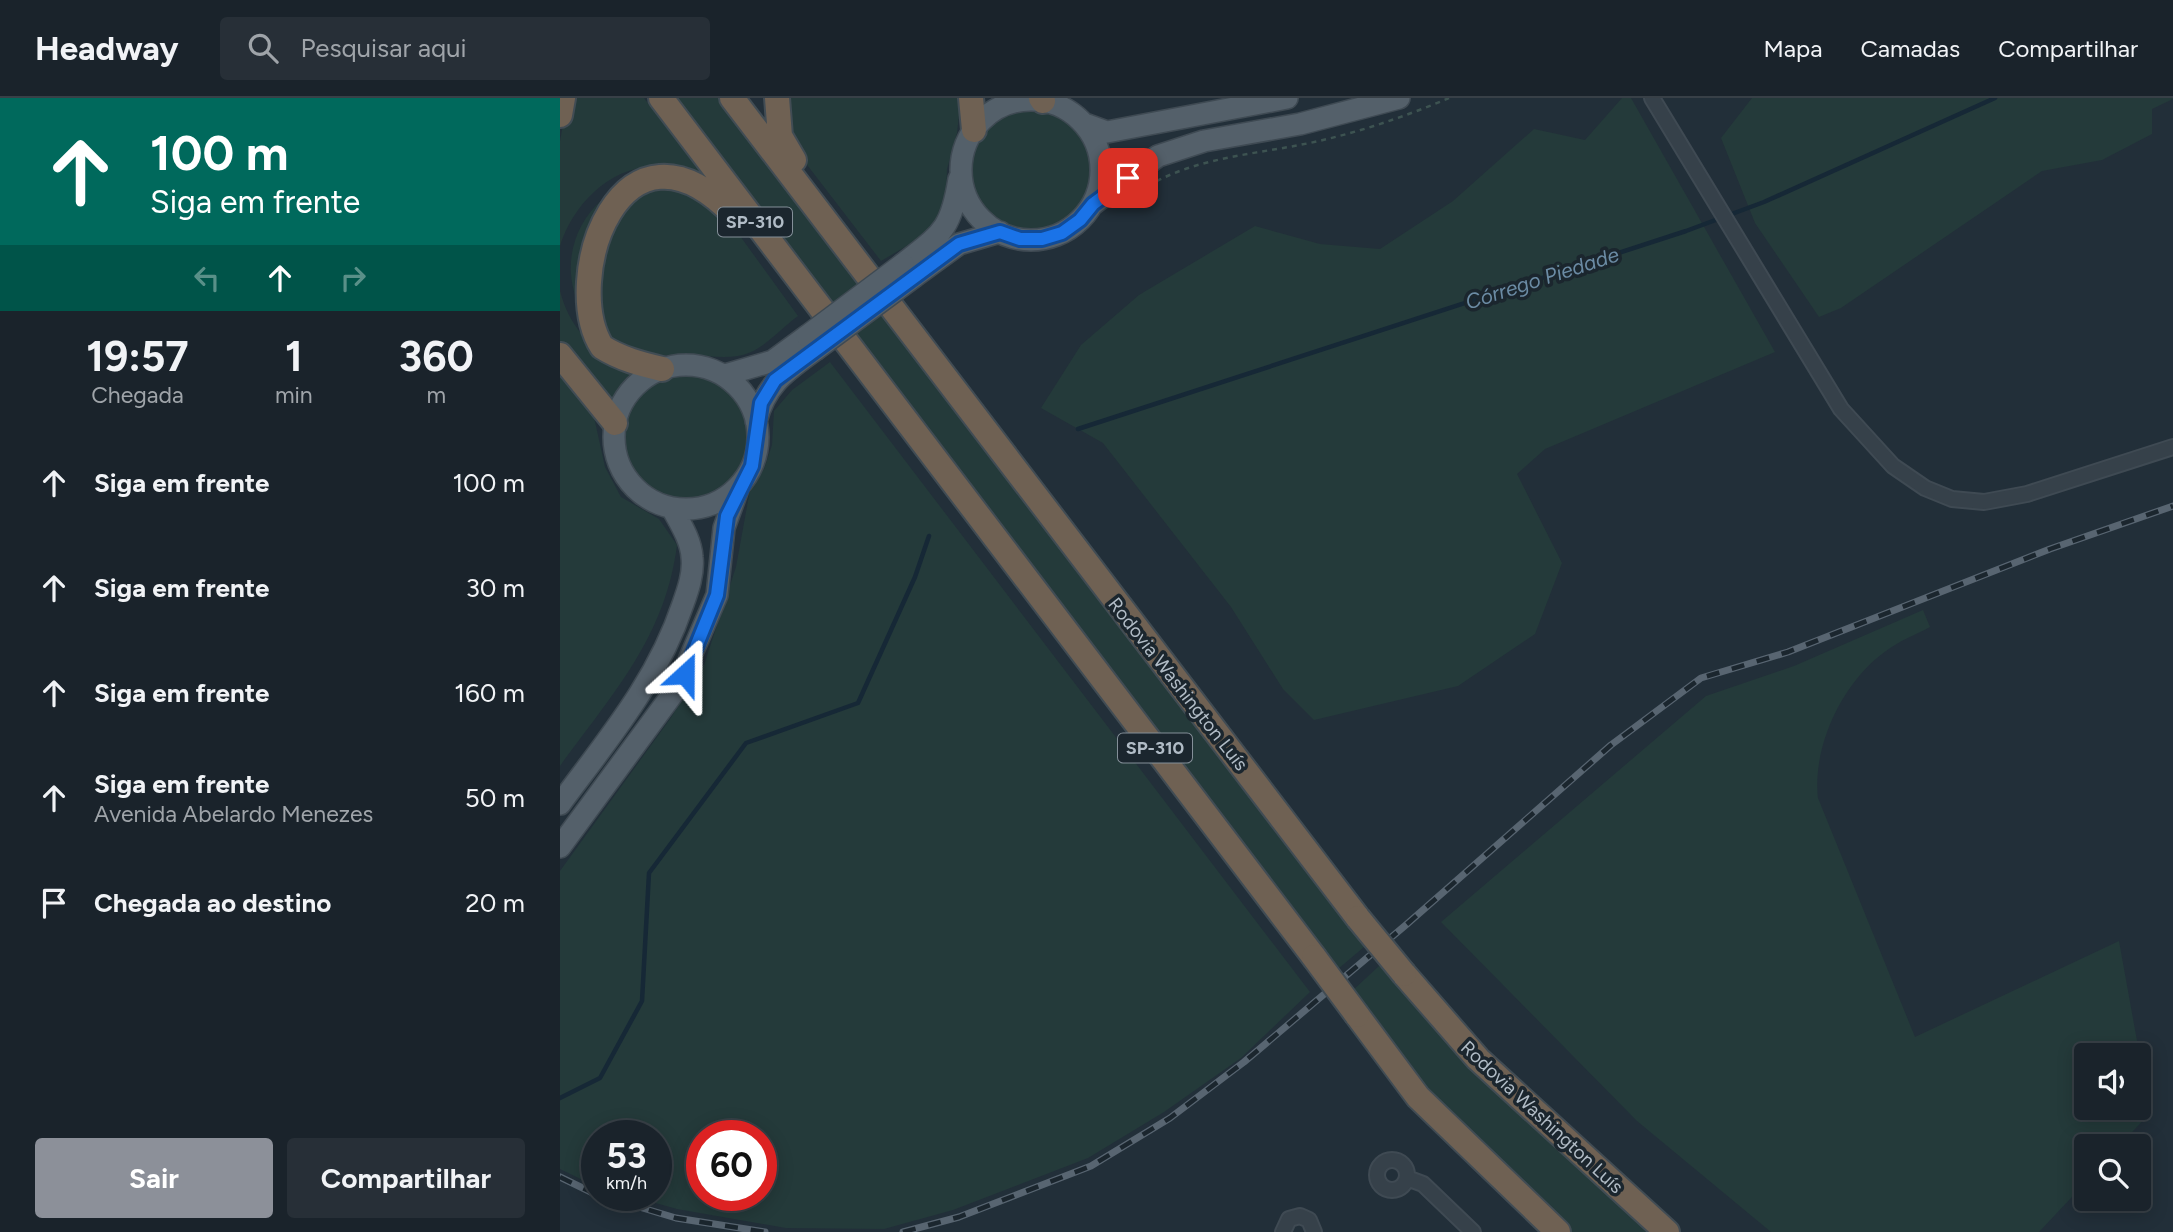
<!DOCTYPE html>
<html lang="pt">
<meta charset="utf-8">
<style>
body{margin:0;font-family:Figtree,sans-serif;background:#272f37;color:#f1f3f6;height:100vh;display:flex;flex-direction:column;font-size:26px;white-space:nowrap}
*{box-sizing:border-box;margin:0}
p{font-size:23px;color:#9fa4a9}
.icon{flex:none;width:38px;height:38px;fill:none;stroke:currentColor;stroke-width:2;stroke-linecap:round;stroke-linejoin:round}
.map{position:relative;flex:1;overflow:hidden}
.drawer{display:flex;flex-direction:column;background:#1a232b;width:560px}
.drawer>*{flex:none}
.top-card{background:#00695c;color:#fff;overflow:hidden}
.controls{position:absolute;left:1514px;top:945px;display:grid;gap:14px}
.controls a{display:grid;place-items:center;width:77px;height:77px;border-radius:7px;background:#1a232b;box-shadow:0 4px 18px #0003,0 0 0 2px #384047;font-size:35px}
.speed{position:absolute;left:21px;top:1022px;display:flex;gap:14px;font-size:35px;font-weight:700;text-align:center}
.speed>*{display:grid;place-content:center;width:91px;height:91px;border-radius:50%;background:#1a232b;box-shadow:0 4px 18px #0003,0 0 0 2px #384047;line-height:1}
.speed small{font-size:18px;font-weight:400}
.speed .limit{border:10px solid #d22;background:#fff;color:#111}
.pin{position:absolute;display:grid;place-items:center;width:60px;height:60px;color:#fff;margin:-30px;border-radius:14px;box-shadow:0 4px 10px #0006}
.me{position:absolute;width:77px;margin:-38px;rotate:24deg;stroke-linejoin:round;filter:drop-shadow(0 0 5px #0008)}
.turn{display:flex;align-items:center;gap:24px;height:147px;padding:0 35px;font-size:32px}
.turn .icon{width:91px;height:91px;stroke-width:2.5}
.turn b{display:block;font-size:49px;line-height:60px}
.lanes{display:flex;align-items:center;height:66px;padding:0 35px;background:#0003;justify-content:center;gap:35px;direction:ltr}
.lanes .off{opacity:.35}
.eta{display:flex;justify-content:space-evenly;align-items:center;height:119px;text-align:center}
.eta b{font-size:42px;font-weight:700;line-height:49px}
.action{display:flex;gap:14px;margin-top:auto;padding:14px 35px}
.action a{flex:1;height:80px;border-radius:7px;background:#8c9099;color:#fff;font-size:28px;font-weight:700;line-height:80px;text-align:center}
.action a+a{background:#272f37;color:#f1f3f6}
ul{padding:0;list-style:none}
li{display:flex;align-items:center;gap:21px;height:105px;padding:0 35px}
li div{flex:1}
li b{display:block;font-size:26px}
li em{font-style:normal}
header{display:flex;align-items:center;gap:42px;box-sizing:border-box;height:98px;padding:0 35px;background:#1a232b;border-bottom:2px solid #384047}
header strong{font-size:33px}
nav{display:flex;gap:38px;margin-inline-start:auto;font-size:24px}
.search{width:490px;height:63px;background:#272f37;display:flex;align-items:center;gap:18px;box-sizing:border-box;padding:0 24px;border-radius:7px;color:#9fa4a9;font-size:26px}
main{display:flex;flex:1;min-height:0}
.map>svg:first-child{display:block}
</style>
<header>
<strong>Headway</strong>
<div class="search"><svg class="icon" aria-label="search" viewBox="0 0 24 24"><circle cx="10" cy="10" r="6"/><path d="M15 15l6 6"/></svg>Pesquisar aqui</div>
<nav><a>Mapa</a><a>Camadas</a><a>Compartilhar</a></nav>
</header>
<main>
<section class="drawer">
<div class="top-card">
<div class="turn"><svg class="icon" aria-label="ahead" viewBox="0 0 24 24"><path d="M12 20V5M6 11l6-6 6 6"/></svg><div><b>100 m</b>Siga em frente</div></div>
<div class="lanes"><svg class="icon off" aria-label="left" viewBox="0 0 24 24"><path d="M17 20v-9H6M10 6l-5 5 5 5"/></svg><svg class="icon" aria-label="ahead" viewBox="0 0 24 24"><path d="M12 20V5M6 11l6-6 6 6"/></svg><svg class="icon off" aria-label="right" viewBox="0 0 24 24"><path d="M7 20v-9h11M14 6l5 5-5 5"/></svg></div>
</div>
<div class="eta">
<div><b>19:57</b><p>Chegada</p></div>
<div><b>1</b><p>min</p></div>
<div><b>360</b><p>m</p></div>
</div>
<ul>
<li><svg class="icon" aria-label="ahead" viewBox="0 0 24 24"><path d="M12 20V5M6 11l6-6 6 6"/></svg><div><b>Siga em frente</b></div><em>100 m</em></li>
<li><svg class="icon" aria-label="ahead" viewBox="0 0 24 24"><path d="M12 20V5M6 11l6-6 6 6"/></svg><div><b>Siga em frente</b></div><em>30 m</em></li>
<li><svg class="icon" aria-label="ahead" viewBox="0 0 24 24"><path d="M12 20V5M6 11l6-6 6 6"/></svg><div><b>Siga em frente</b></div><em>160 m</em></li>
<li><svg class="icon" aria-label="ahead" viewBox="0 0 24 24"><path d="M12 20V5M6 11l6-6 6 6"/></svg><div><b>Siga em frente</b><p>Avenida Abelardo Menezes</p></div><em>50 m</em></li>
<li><svg class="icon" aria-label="arrive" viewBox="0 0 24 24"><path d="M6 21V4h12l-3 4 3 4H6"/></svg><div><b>Chegada ao destino</b></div><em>20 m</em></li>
</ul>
<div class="action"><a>Sair</a><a>Compartilhar</a></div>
</section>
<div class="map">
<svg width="1613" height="1134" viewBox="0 0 1613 1134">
<rect width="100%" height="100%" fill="#222f39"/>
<!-- green -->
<path fill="#243a3a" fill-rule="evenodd" d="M 8,0 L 84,0 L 145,80 C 128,75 111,69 93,69 C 48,69 12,109 0,148 L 0,43 Z
M 110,0 L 161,0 L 798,836 L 797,839 L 804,849 L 778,871 Z
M 226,0 L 401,0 L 397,35 L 387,71 L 386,104 L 367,136 L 321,163 L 231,46 Z
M 1062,0 L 1071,0 L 1215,254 L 985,351 L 957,376 L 1002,465 L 975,536 L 898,588 L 754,622 L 723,591 L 671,509 L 543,345 L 481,310 L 521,247 L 579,197 L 695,128 L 760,146 L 820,151 L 893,103 L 974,31 L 1025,42 Z
M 1192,0 L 1613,0 L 1613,1 L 1592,11 L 1592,36 L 1542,62 L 1482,73 L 1281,210 L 1259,219 L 1195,125 L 1161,40 Z
M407 72a64 64 0 1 1 128 0a64 64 0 1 1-128 0Z
M 92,80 L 154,102 L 238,218 C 223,229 207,247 191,254 C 171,263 149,257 128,257 C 108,256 90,261 70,255 C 61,252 51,243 43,237 C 0,202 0,138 43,101 C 58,90 74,85 92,80 Z
M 0,193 C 12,238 37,252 75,275 L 58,294 L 51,312 L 0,248 Z
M 270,264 L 750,894 L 681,960 L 604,1014 L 528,1060 L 393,1112 L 324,1131 L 226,1130 L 117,1111 L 67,1097 L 96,1097 L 96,1038 L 37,1038 L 37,1089 L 0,1071 L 0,773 L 110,621 L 144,567 L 176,469 L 190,392 L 204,371 L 212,347 L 214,313 L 232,292 ZM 142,1038 L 201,1038 L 201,1097 L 142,1097 Z
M60 340a65 65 0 1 1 130 0a65 65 0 1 1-130 0Z
M 0,277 L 34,319 L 45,369 L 61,399 L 99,421 L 117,447 C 105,540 53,595 0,668 Z
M 1363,512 L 1370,529 C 1355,537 1339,543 1326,553 C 1283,583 1252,648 1258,700 L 1355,939 L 1559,843 L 1590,1015 L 1559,1048 L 1526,1048 L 1526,1084 L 1479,1134 L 1211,1134 L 1077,1023 L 881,824 L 1146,598 L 1234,568 ZM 1526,957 L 1578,957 L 1578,1010 L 1526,1010 Z
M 819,868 L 834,879 L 1093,1134 L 1008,1134 L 861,990 L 790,895 Z"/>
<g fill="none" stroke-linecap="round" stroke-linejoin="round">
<!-- stream -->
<path stroke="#162836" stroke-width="4.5" d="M 518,331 L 1126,133 L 1204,104 L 1435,0
M 0,1000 L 40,980 L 82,903 L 89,775 L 186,645 L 298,605 L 355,479 L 369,438"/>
<!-- street casing -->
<g stroke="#3f4a53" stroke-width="18">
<path id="street" d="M 1092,0 L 1281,311 L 1333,368 L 1365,390 L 1392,401 L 1424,404 L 1467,396 L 1613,349
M817 1077a15 15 0 1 1 30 0a15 15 0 1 1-30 0Z
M 847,1080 L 863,1086 L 913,1134
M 723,1134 L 729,1121 L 740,1118 L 749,1122 L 754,1134"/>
</g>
<!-- primary casing -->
<g stroke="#3f4a53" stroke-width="24">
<path id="primary" d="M401 72a70 70 0 1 1 140 0a70 70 0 1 1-140 0Z
M 525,26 L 547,34 L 727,0
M 533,106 L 598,58 L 644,43 L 740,26 L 839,0
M 343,166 C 382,135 391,132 399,81
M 355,178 L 399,146 L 440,134
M54 339a72 72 0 1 1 144 0a72 72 0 1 1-144 0Z
M 165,277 L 213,263 L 247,238
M 196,323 C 206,286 225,274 255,252
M 0,706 C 48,641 97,584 123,506 C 128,492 134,475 132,459 C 131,442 120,425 112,410
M 0,749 L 117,590 L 157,497 L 164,430 L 178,391"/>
</g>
<!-- highway casing -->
<g stroke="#414c54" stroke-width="28">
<path id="highway" d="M 101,0 L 754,859
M 172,0 C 380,274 589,547 798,820
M 217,0 L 220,38 L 234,62
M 411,0 L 414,32
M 481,0 L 483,3
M 0,17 L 3,0
M 0,257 L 55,325
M 102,271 C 81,266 61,261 42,249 C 0,182 61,0 174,117
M 844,876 L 918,961 L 1107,1134
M 797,917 L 858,999 L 998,1134"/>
</g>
<!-- path -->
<path stroke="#3d5351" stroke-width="2.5" stroke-dasharray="5 5" stroke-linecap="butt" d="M 588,88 C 640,57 705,56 763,42 C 806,32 849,17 889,0"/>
<!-- street -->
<use href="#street" stroke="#36414a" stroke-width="14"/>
<!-- primary -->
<use href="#primary" stroke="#54606a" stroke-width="21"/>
<!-- highway -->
<use href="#highway" stroke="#6f6153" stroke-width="24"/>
<!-- rail casing -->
<g stroke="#586571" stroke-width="7">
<path id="rail" d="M 0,1079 L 37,1097
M 39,1097 L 116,1120 L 205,1134
M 343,1134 L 399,1119 L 531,1068 L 610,1020 L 684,964 L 847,826 L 1051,647 L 1141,580 L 1228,554 L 1490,451 L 1613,408"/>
</g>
<!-- rail -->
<use href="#rail" stroke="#1b262e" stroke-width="4.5" stroke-dasharray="13" stroke-linecap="butt"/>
<!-- primary-bridge casing -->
<g stroke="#3f4a53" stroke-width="24" stroke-linecap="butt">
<path id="primary-bridge" d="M 247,238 L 343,166
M 255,252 L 355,178"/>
</g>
<!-- highway-bridge casing -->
<g stroke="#414c54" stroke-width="28" stroke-linecap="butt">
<path id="highway-bridge" d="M 798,820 L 844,876
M 754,859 L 797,917"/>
</g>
<!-- primary-bridge -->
<use href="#primary-bridge" stroke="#54606a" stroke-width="21"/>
<!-- highway-bridge -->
<use href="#highway-bridge" stroke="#6f6153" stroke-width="24"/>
</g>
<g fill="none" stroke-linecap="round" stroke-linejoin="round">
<!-- route casing -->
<g stroke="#114b97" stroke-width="18">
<path id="route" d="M 125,576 L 157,497 L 167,418 L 192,368 L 201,305 L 215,282 L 399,146 L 440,134 L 460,141 L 482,141 L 502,135 L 520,122 L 533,106 L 568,80"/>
</g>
<!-- route -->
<use href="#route" stroke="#1a73e8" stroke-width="12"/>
</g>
<g text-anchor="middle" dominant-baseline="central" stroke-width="7" stroke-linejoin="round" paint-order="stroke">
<!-- shield labels -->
<g fill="#1b262e" stroke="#848f98" stroke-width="2">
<rect x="158" y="109.5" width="74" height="29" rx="5"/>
<rect x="558" y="635.5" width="74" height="29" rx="5"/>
</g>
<g font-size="18" font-weight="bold" fill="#b1bcc6">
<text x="195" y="124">SP-310</text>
<text x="595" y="650">SP-310</text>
</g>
<!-- street labels -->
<g font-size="19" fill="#b1bcc6" stroke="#1b262e">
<text transform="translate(618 586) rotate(52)">Rodovia Washington Luís</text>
<text transform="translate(982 1019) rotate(43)">Rodovia Washington Luís</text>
</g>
<!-- water labels -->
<g font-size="21" font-style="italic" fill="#6b8ba4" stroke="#1b262e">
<text transform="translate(982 180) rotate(-18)">Córrego Piedade</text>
</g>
</g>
</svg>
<div class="controls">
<a><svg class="icon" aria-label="sound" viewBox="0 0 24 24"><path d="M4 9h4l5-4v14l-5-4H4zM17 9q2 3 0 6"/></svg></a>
<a><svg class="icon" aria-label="search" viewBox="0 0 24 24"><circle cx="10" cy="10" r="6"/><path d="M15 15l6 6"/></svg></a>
</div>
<div class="speed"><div>53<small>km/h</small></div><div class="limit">60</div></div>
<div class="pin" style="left:568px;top:80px;background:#d93025"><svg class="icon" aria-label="arrive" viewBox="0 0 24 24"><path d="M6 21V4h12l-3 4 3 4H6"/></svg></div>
<svg class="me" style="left:125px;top:576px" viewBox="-20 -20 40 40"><path d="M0-17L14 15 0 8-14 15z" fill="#1a73e8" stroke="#fff" stroke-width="4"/></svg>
</div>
</main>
